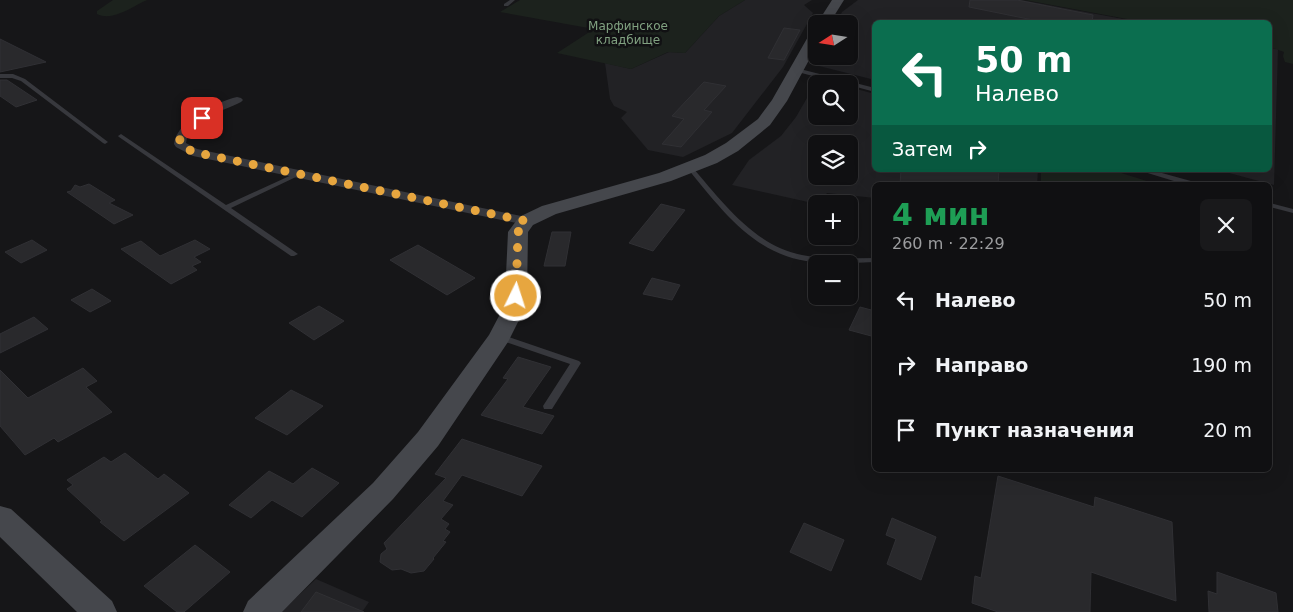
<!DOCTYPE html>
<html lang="ru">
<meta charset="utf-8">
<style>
body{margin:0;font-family:"DejaVu Sans",sans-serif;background:#19191b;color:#f1f3f6;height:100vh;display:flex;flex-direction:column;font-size:19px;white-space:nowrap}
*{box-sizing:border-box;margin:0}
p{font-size:16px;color:#9c9d9f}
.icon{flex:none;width:28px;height:28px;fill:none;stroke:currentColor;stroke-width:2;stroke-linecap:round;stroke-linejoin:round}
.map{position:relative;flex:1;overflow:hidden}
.sheet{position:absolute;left:872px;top:182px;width:400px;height:290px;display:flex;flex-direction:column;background:#101012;border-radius:8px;box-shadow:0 5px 20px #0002,0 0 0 1px #303032}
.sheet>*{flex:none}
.top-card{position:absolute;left:872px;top:20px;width:400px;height:152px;border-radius:8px;box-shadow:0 5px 20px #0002,0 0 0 1px #303032;background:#0b6e4f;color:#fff;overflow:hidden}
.needle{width:32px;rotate:258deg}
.fabs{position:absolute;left:808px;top:15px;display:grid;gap:10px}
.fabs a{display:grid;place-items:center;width:50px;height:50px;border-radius:8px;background:#101012;box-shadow:0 5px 20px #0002,0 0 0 1px #303032;font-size:25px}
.pin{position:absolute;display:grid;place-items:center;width:42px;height:42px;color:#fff;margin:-21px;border-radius:10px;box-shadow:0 2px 8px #0006}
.me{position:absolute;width:55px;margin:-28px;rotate:4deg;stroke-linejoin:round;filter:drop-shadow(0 0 4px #0008)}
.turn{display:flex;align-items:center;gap:18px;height:105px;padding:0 20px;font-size:22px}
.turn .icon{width:65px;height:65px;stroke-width:2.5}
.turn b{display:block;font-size:35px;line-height:42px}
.then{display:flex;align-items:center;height:48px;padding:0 20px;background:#0003;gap:10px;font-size:19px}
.round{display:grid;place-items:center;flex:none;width:52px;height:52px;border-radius:8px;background:#19191b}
.head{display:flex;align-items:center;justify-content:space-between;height:85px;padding:0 20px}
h1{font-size:30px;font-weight:600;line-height:38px;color:#1e9e55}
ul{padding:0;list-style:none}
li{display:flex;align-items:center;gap:15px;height:65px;padding:0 20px}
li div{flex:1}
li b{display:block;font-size:19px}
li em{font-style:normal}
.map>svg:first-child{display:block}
</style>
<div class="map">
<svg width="1293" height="612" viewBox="0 0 1293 612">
<rect width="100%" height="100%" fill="#161618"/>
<!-- built -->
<path fill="#222225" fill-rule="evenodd" d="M 745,0 L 812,0 L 804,5 L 813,13 L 783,67 L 732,133 L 683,157 L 648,150 L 621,118 L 627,112 L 614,106 L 610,99 L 605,63 L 631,69 L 669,52 L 685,53 L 719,16 Z
M 858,0 L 1022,0 L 1139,22 L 875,22 L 875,80 L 819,66 L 823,56 L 849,56 L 849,24 L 837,24 L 842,12 Z
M 1270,48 L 1278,49 L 1274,185 L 1218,170 L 1270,170 Z
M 818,79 L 835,84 L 816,84 L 816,116 L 849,116 L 849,87 L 875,94 L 875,170 L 1038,170 L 1037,185 L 875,185 L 875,198 L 827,193 L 817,204 L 732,185 L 749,160 L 781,136 L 796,117 ZM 816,144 L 849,144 L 849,176 L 816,176 Z
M 316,579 L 369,602 L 362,612 L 281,612 Z"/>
<!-- green -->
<path fill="#1c221d" d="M 113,0 L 147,0 C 133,6 113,22 97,14 L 97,11 Z
M 520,0 L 745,0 L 719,16 L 685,53 L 668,52 L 631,69 L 557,53 L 594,29 L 500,12 Z
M 1025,0 L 1293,0 L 1293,64 L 1285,62 L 1283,56 L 1284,52 L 1270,47 L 1270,22 L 1143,22 Z
M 1041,170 L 1112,170 L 1159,185 L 1041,185 Z"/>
<!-- building -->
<path fill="#29292c" stroke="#303034" d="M 970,0 L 1017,0 L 1093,15 L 1092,22 L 1043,22 L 969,7 Z
M 784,28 L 800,30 L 784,60 L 768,58 Z
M 0,39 L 46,62 L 0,72 Z
M 0,80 L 7,80 L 37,100 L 16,107 L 0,96 Z
M 704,82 L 726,86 L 704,110 L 712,112 L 681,147 L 662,144 L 684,119 L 672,116 Z
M 901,170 L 999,170 L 998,185 L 900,185 Z
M 89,184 L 115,200 L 109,203 L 133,215 L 114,224 L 67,192 L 71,191 L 75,185 L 80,187 Z
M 661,204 L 685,210 L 653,251 L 629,243 Z
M 552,232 L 571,232 L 565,266 L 544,266 Z
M 32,240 L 47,250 L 21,263 L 5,252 Z
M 195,240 L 210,249 L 194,257 L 201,262 L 192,266 L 197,270 L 171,284 L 121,249 L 141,241 L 160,256 Z
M 418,245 L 475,278 L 447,295 L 390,260 Z
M 652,278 L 680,285 L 672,300 L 643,294 Z
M 92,289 L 111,301 L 90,312 L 71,300 Z
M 319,306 L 344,321 L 314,340 L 289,323 Z
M 860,307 L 875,311 L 875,337 L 849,330 Z
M 34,317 L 48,329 L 0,353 L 0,334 Z
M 518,357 L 551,367 L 523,407 L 554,416 L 542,434 L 481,415 L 508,379 L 503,378 Z
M 83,368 L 97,381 L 86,387 L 112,412 L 58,442 L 54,438 L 25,455 L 0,426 L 0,370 L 28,398 Z
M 291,390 L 323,406 L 287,435 L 255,418 Z
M 462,439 L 542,466 L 522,496 L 462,475 L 443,501 L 453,505 L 441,519 L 449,524 L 445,529 L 450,532 L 443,541 L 446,542 L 433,558 L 434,559 L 424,571 L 411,573 L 401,569 L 392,570 L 380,562 L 381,554 L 387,549 L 384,543 L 446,478 L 435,474 Z
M 125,453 L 158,479 L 164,474 L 189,493 L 124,541 L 100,522 L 102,521 L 67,489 L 73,485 L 67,480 L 104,457 L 111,462 Z
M 312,468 L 339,483 L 302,517 L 272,500 L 251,518 L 229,505 L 269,471 L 293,484 Z
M 998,476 L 1094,507 L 1095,497 L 1172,522 L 1176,601 L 1091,572 L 1090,612 L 998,612 L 972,603 L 975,576 L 981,578 Z
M 892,518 L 936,537 L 921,580 L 887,564 L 896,539 L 886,535 Z
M 804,523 L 844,540 L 831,571 L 790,552 Z
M 195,545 L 230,572 L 184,612 L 177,612 L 144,586 Z
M 1217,572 L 1276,593 L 1278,612 L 1209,612 L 1208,591 L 1217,594 Z
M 316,592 L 364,612 L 301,612 Z"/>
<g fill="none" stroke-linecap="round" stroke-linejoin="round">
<!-- lane -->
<path fill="#37383d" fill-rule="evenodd" d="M 510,0 L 515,0 L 508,6 L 504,6 L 504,4 Z
M 796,68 L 875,88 L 875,92 L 849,85 L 849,84 L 843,84 L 794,71 L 794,69 Z
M 0,74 L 13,74 L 25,79 L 108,142 L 105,144 L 103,143 L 21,81 L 12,78 L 0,78 Z
M 121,134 L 226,205 L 296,173 L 300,173 L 300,175 L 231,208 L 298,254 L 294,256 L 291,256 L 119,137 L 118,136 Z
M 690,166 L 692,167 C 722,201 754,246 802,255 C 826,260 851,258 875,258 L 875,262 C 852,263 829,264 806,261 C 753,253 720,208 688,169 L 687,168 Z
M 1140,170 L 1151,170 L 1198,183 L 1199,185 L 1187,185 L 1141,171 Z
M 1270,203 L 1293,209 L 1293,213 L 1270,207 Z
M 500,334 L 579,361 L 581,363 L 552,409 L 544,409 L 543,406 L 570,364 L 497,339 L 495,337 Z"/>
<!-- street -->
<path fill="#37383d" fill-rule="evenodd" d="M 237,97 L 241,98 L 243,100 L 241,102 C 223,111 189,120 186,143 L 197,149 L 526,217 L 531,218 L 533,221 L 531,224 L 526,225 L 193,156 L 176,147 L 174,144 C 177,120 216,102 237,97 Z"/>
<!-- secondary -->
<path fill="#45474c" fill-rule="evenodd" d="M 832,0 L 844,0 L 829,24 L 816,25 Z
M 816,31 L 816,47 L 787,101 L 770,125 L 738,151 L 717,163 L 671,181 L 556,214 L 533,225 L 528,232 L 527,296 L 521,316 L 508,342 L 438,446 L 393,499 L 282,612 L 243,612 L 248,601 L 373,483 L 418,432 L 489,335 L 499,316 L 505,296 L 508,232 L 519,217 L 542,206 L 659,173 L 705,155 L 726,143 L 758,119 L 772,100 L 809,35 Z
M 0,506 L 11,509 L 112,601 L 117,612 L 77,612 L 0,537 Z"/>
</g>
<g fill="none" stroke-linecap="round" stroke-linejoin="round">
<!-- route -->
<path stroke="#e7a63f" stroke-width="9" stroke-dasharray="0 16.2" d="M 202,118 C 191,124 178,130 180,144 L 193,152 L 526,221 L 518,232 L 516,296"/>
</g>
<g text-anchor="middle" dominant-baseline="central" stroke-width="5" stroke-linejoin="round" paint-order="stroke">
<!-- far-park labels -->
<g font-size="12" fill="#81a181" stroke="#111113">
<text x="628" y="26">Марфинское<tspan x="628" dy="14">кладбище</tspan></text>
</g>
</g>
</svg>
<div class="fabs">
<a><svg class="needle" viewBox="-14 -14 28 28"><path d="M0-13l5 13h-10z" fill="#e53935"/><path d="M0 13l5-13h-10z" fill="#9c9d9f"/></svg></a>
<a><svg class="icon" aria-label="search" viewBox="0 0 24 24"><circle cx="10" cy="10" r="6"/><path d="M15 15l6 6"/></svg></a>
<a><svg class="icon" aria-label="layers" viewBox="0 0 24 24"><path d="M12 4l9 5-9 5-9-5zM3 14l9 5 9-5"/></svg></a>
<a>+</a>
<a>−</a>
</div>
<div class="pin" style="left:202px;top:118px;background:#d93025"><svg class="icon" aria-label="arrive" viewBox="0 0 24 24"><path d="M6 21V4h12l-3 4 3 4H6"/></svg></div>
<svg class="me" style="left:516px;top:296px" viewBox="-20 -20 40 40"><circle r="17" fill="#e7a63f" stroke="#fff" stroke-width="3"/><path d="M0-11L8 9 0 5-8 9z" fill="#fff"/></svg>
<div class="top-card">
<div class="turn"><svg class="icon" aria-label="left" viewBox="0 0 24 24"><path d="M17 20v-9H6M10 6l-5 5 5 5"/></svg><div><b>50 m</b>Налево</div></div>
<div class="then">Затем<svg class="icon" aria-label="right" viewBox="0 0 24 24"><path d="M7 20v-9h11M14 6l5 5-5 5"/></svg></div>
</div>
<section class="sheet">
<div class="head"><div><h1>4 мин</h1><p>260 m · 22:29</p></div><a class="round"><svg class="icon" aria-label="close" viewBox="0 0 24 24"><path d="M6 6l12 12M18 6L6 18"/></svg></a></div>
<ul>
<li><svg class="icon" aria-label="left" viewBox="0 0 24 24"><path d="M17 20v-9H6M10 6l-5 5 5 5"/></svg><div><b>Налево</b></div><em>50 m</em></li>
<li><svg class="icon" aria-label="right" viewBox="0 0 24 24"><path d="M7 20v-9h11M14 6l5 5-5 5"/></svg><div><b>Направо</b></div><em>190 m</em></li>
<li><svg class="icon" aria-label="arrive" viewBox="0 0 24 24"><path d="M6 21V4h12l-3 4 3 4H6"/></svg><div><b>Пункт назначения</b></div><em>20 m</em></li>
</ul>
</section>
</div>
